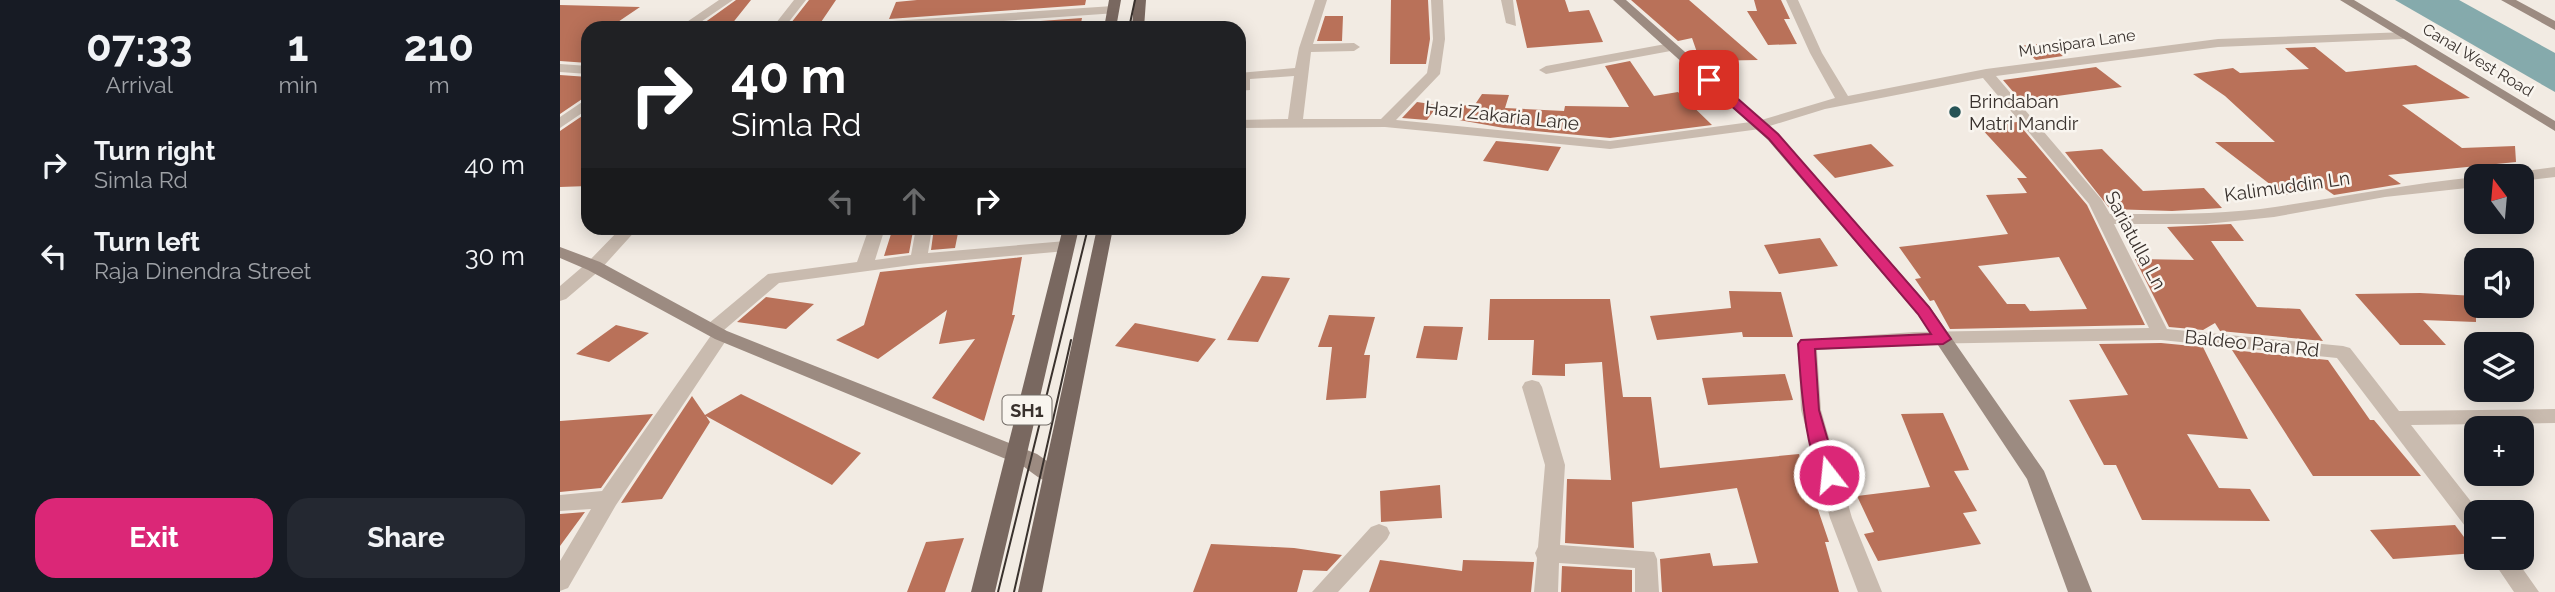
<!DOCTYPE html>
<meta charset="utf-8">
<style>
body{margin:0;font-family:Raleway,sans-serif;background:#242831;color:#f1f3f6;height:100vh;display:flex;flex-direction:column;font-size:26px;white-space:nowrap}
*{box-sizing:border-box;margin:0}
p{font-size:23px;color:#9ea1a6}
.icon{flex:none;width:38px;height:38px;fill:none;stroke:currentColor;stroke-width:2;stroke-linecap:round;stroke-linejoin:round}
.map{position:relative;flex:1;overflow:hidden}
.sheet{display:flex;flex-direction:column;background:#171b24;width:560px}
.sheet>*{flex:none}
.guide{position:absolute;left:21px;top:21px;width:665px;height:214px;border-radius:21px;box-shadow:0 4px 18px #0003;background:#202124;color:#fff;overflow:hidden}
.needle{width:46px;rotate:344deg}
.controls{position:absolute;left:1904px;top:164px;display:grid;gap:14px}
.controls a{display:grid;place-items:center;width:70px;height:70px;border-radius:14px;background:#171b24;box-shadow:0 4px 18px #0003;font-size:35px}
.pin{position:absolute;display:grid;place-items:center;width:60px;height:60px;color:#fff;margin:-30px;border-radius:14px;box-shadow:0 4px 10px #0006}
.me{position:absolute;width:77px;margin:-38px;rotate:344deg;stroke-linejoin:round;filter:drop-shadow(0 0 5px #0008)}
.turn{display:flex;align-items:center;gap:24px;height:147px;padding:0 35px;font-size:32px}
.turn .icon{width:91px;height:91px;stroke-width:2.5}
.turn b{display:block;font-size:49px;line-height:60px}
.lanes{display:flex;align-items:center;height:66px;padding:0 35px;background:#0003;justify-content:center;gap:35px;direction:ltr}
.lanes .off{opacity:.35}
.eta{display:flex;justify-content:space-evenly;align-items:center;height:119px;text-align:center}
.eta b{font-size:42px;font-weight:700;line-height:49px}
.action{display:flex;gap:14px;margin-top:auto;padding:14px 35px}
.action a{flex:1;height:80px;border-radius:21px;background:#db2777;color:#fff;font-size:28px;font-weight:700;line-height:80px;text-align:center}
.action a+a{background:#242831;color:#f1f3f6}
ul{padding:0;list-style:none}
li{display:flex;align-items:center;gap:21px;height:91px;padding:0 35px}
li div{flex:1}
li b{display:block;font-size:26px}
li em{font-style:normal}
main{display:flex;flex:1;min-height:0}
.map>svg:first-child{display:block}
</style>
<main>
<section class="sheet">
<div class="eta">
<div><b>07:33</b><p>Arrival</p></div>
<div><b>1</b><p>min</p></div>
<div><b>210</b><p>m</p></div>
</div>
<ul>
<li><svg class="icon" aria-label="right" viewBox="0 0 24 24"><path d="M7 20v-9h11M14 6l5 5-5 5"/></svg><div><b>Turn right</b><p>Simla Rd</p></div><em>40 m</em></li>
<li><svg class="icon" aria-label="left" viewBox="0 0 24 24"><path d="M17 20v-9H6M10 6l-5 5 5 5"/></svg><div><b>Turn left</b><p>Raja Dinendra Street</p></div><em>30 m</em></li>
</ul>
<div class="action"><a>Exit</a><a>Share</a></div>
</section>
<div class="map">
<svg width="1995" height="592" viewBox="0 0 1995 592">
<rect width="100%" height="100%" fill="#f2ebe3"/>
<!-- water -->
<path fill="#85aaac" d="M 1835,0 L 1899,0 L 1995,53 L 1995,92 Z"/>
<!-- building -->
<path fill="#b97159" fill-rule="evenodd" d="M 176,0 L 191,0 L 171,25 L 137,28 Z
M 249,0 L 276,0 L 257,28 L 227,28 Z
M 357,0 L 526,0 L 525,5 L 329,19 L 336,2 Z
M 831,0 L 868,0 L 870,39 L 866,64 L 830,64 Z
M 956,0 L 1005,0 L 1009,12 L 1029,10 L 1043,42 L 967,48 Z
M 1071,0 L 1129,0 L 1198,60 L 1140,61 L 1132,38 L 1118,41 Z
M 1194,0 L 1221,0 L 1230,19 L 1224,19 L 1237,44 L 1208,45 L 1187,11 L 1197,11 Z
M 0,5 L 80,7 L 49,28 L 28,28 L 28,63 L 0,61 Z
M 765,16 L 783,16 L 782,41 L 757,41 Z
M 522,18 L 520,28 L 381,28 Z
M 1487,43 L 1503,56 L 1476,60 L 1459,46 Z
M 1755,47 L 1786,72 L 1856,65 L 1910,98 L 1842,105 L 1902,148 L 1955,146 L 1956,162 L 1828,175 L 1841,184 L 1774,195 L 1764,188 L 1724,195 L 1655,142 L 1715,142 L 1665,96 L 1633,74 L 1673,68 L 1680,73 L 1749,69 L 1725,48 Z
M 1070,61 L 1094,96 L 1118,92 L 1152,125 L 1050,138 L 944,128 L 899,120 L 900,105 L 914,106 L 922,94 L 949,95 L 945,108 L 1004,111 L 1005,106 L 1069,107 L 1045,66 Z
M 1536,67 L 1562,87 L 1461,101 L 1443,80 Z
M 0,75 L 28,77 L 28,95 L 0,114 Z
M 857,102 L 878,105 L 867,120 L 842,118 Z
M 28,112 L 28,186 L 0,187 L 0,131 Z
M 1457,122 L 1527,205 L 1585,325 L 1390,329 L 1374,300 L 1370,301 L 1355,279 L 1361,278 L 1339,247 L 1448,234 L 1426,195 L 1467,193 L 1457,178 L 1467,178 L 1419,126 ZM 1499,257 L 1527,309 L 1470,311 L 1465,304 L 1447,304 L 1418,266 Z
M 936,141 L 1001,147 L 988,171 L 923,161 Z
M 1311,144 L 1334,166 L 1275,178 L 1253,155 Z
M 1542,149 L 1583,191 L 1644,188 L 1662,208 L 1612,211 L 1550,209 L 1505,152 Z
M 1671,224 L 1684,241 L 1651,241 L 1697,307 L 1740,309 L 1763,341 L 1660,331 L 1655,323 L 1643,330 L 1609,327 L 1575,259 L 1634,260 L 1607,227 Z
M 374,228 L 399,228 L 395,248 L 371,250 Z
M 353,231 L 349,253 L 324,256 L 331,234 Z
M 1260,238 L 1278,266 L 1219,274 L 1204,245 Z
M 462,257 L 452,315 L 455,315 L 424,421 L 372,398 L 415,339 L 379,344 L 387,310 L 318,359 L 276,340 L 304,325 L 320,272 Z
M 702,276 L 730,278 L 698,342 L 667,340 Z
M 1169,291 L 1221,292 L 1233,337 L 1183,337 L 1182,332 L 1097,340 L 1090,316 L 1171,308 Z
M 1860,293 L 1916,296 L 1916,322 L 1863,320 L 1886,345 L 1840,345 L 1795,294 Z
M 206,297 L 254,304 L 226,329 L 177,322 Z
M 930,299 L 1050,299 L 1063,397 L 1091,397 L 1100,468 L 1239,454 L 1269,542 L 1265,542 L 1279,592 L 1102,592 L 1100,559 L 1150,553 L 1153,566 L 1198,563 L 1177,488 L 1072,502 L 1074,548 L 1005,543 L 1007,479 L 1051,480 L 1042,362 L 1005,364 L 1005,376 L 972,375 L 974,340 L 928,340 Z
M 769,315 L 815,317 L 804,355 L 810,355 L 806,398 L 766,400 L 772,347 L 758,347 Z
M 575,323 L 656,339 L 638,362 L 555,346 Z
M 56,325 L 89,333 L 49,362 L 16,354 Z
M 864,326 L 903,327 L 897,360 L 856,358 Z
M 1601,343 L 1643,347 L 1688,439 L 1627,434 L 1659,488 L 1690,489 L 1710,521 L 1582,520 L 1556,465 L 1544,465 L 1509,400 L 1568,395 L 1539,344 Z
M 1672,350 L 1768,360 L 1810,420 L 1814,420 L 1861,476 L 1753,476 Z
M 1225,374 L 1233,400 L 1148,405 L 1142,378 Z
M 181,394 L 301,453 L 272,485 L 146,416 L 150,422 L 102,499 L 61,503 L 132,396 L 145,415 Z
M 1383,413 L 1409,470 L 1394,471 L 1417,511 L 1403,513 L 1421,544 L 1318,561 L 1304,534 L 1314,532 L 1297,496 L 1370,487 L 1341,414 Z
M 93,414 L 41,488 L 0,492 L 0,421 Z
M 880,485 L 882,518 L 821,522 L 820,491 Z
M 25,512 L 0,546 L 0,514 Z
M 1895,525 L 1916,553 L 1833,559 L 1810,530 Z
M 404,538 L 385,592 L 347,592 L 366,542 Z
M 651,544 L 734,548 L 782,555 L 767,571 L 743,570 L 737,592 L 633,592 Z
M 820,560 L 902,571 L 903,560 L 974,562 L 971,592 L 809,592 Z
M 1002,566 L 1072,570 L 1072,592 L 1001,592 Z"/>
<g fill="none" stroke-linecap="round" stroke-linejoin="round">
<!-- street -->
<path fill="#c9bbaf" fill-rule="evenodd" d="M 159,0 L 173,0 L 132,28 L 118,28 Z
M 234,0 L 246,0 L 224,28 L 212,28 Z
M 755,0 L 767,0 L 753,44 L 794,43 L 800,47 L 794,51 L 751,52 L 743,119 L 821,119 L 867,73 L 873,39 L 871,0 L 883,0 L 885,39 L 880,74 L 836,120 L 1050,141 L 1198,121 L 1275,98 L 1250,53 L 1226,0 L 1238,0 L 1262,53 L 1288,96 L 1426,69 L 1658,39 L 1847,32 L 1849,35 L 1843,39 L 1658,47 L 1436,76 L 1542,200 L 1550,214 C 1605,214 1660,215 1715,207 C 1782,197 1848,184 1916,177 L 1916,187 L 1825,197 L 1714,217 L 1646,224 L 1554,224 L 1607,329 L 1783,346 L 1790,348 L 1839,411 L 1995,409 L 1995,423 L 1851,425 L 1920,513 L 1916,513 L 1916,533 L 1908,530 L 1777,358 L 1601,340 L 1354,344 L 1257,350 L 1261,410 L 1292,518 L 1322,592 L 1298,592 L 1270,518 L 1241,410 L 1238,344 L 1240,340 L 1354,332 L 1589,328 L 1529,204 L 1423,78 L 1265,109 L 1200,129 L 1050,149 L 825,127 L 679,128 L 679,120 L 728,119 L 734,76 L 690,79 L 690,90 L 679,91 L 679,73 L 735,68 L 739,48 Z
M 941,0 L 953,0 L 956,26 L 946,23 Z
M 553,6 L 557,7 L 557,13 L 343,28 L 282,28 L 288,24 Z
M 1111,43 L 1116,44 L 1116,50 L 986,74 L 979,70 L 986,66 Z
M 0,64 L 28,66 L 28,74 L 0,72 Z
M 28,98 L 28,109 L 0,128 L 0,117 Z
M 1995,167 L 1995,177 L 1962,181 L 1962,177 L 1951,177 L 1958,172 Z
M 61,228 L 78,228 L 40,270 L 6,299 L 0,301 L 0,286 L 28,262 Z
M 309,228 L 325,228 L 315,260 L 351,255 L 356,228 L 372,228 L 368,253 L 506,241 L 514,246 L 506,251 L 359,264 L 219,283 L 164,330 L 170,335 L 167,339 L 56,505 L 8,588 L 0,591 L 0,561 L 31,509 L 0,511 L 0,495 L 42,491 L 152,334 L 145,328 L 148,324 L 208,274 L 297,262 Z
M 972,380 L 979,382 L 982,387 L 1005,465 L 1000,545 L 1094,552 L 1097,559 L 1099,592 L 1075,592 L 1075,568 L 999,563 L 998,592 L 974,592 L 977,558 L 975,553 L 978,547 L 985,465 L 962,387 L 965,382 Z
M 819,524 L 827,527 L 830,533 L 827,539 L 778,592 L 752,592 L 811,527 Z
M 1931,558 L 1955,558 L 1979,592 L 1954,592 Z"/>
<!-- secondary -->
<path fill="#9c8b81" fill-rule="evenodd" d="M 1053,0 L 1066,0 L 1218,134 L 1370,307 L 1484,471 L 1532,592 L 1508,592 L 1467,479 L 1358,315 L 1208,140 Z
M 1780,0 L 1794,0 L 1995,121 L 1995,131 Z
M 1941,0 L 1956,0 L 1995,21 L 1995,30 Z
M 0,247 L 40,262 L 167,331 L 477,454 L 500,470 L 503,476 L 500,482 C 486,486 474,474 463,466 L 155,339 L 28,270 L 0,258 Z"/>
<!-- primary -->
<path fill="#796860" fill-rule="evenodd" d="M 549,0 L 561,0 L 556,28 L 544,28 Z
M 574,0 L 586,0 L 584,28 L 572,28 Z
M 503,228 L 519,228 L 435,592 L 411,592 Z
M 537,228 L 553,228 L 482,592 L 458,592 Z"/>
<!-- tram -->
<path stroke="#39312d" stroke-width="2" d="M 569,28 L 575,0
M 438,592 L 528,228
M 454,592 L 511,340"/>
</g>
<!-- route -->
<path fill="#db2777" stroke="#8e194d" stroke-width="2" d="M 1144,77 L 1153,77 L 1218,134 L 1369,307 L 1391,339 L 1383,344 L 1255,349 L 1259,410 L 1278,475 L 1269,482 C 1245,474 1240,369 1238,344 L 1241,340 L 1371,334 L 1358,314 L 1209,139 L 1144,82 Z"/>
<!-- markers -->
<circle fill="#265356" stroke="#f9f5ef" stroke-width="2.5" cx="1395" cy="112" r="7"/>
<g text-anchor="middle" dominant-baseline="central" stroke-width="5" stroke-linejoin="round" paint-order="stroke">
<!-- far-street labels -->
<g font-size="16" fill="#39312d" stroke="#f9f5ef">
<text transform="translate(1517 43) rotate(-8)">Munsipara Lane</text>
<text transform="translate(1918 60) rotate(31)">Canal West Road</text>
</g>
<!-- shield labels -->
<rect fill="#f9f5ef" stroke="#736c67" stroke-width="2" x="442.5" y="395.5" width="49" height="29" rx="5"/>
<g font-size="18" font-weight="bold" fill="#39312d">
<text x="467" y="410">SH1</text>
</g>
<!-- poi labels -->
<g font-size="19" fill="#39312d" stroke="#f9f5ef" text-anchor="start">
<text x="1409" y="101">Brindaban<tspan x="1409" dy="22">Matri Mandir</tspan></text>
</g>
<!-- street labels -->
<g font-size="19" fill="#39312d" stroke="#f9f5ef">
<text transform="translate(942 115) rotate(6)">Hazi Zakaria Lane</text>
<text transform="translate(1727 186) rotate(-8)">Kalimuddin Ln</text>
<text transform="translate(1576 240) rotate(62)">Sariatulla Ln</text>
<text transform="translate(1692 343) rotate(6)">Baldeo Para Rd</text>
</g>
</g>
</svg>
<div class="controls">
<a><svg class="needle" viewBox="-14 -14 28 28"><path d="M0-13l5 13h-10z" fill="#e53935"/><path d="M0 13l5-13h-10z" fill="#9ea1a6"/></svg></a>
<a><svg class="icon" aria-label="sound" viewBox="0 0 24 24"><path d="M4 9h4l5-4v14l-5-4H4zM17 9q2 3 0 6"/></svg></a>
<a><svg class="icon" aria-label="layers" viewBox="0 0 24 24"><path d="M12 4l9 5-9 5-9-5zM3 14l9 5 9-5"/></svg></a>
<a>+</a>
<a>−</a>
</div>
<div class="pin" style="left:1149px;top:80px;background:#d93025"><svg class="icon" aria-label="arrive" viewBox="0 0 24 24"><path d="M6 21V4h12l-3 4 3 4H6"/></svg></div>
<svg class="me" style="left:1269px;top:475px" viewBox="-20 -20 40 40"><circle r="17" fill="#db2777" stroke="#fff" stroke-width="3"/><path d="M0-11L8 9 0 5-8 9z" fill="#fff"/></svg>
<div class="guide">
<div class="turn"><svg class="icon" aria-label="right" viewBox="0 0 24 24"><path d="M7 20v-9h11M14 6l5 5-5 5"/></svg><div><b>40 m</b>Simla Rd</div></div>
<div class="lanes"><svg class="icon off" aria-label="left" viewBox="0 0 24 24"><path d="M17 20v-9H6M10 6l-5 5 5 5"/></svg><svg class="icon off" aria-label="ahead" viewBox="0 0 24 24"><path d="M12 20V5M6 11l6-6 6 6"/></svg><svg class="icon" aria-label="right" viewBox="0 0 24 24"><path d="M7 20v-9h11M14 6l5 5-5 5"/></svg></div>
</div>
</div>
</main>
